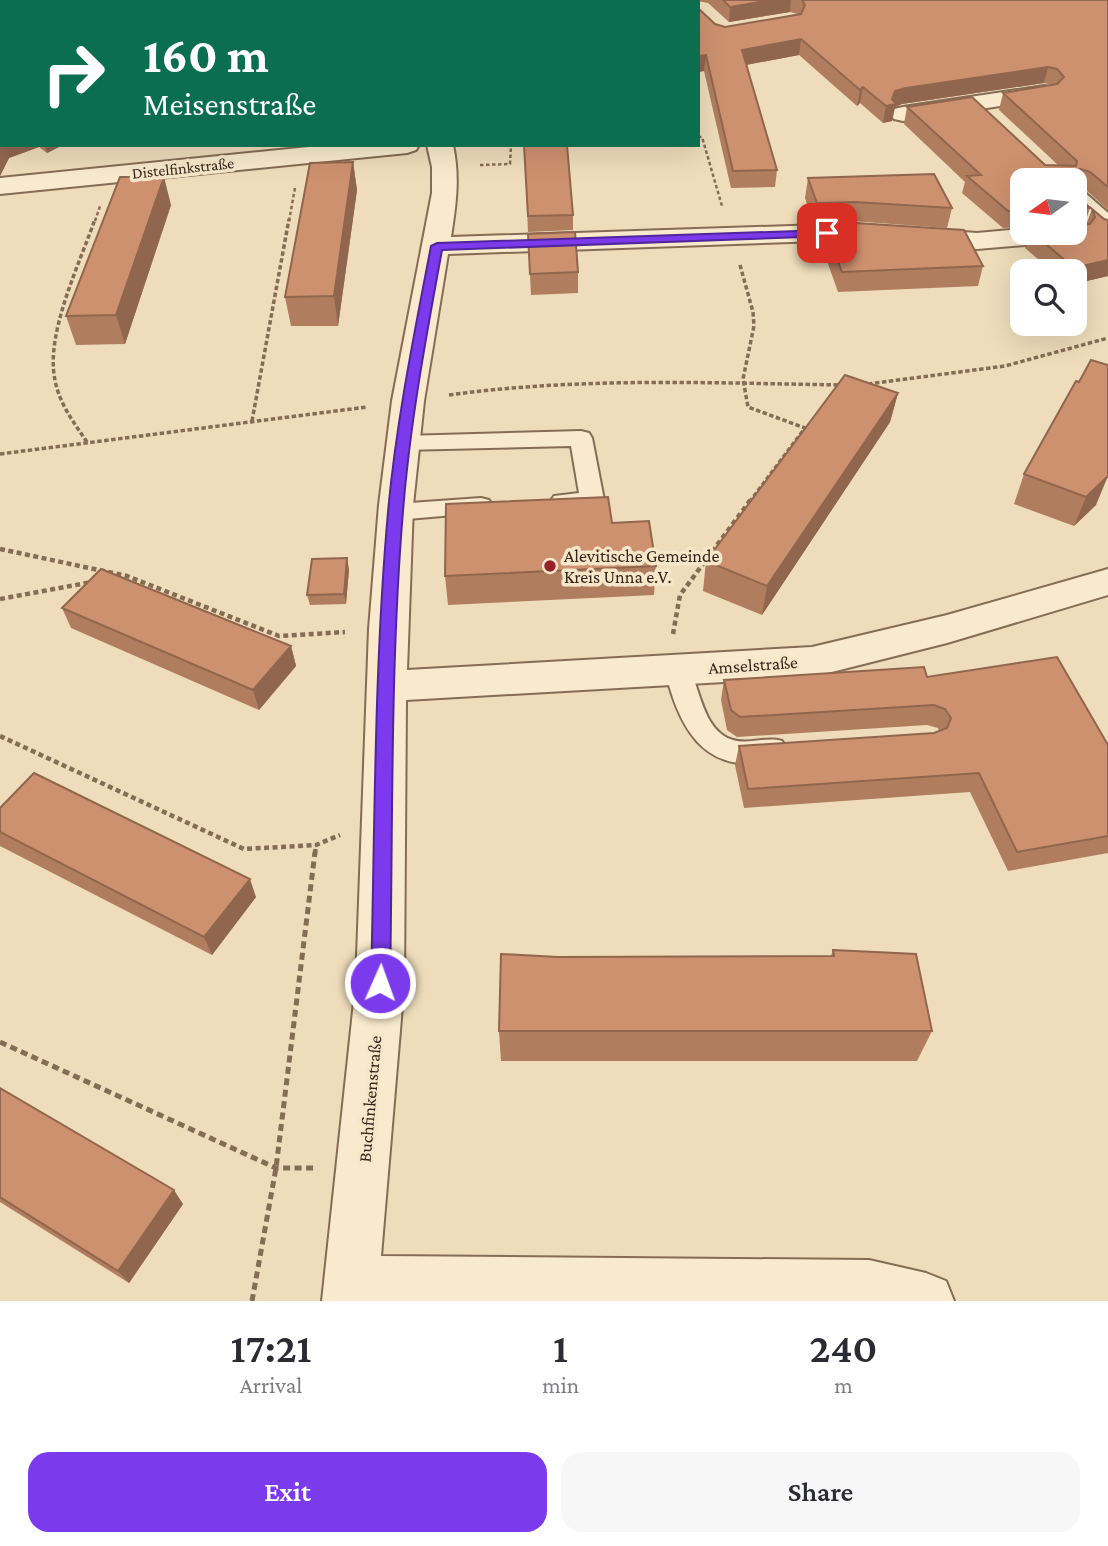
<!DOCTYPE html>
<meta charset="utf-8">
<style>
body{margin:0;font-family:"Crimson Pro",serif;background:#f7f7f7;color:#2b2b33;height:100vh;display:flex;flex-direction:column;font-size:26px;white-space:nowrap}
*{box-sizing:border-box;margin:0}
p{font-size:23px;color:#7c7c81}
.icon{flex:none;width:38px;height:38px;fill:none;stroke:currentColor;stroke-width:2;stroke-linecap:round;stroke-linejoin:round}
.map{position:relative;height:1301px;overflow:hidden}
.drawer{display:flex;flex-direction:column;background:#fff;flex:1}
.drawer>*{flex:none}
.top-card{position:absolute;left:0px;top:0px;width:700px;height:147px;box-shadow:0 7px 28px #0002;background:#0b6e4f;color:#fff;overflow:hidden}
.needle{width:46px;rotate:256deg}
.buttons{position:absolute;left:1010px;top:168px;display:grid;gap:14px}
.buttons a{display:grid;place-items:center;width:77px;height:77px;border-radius:14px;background:#fff;box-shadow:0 7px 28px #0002;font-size:35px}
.pin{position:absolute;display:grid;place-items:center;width:60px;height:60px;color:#fff;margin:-30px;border-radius:14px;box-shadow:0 4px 10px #0006}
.me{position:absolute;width:77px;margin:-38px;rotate:2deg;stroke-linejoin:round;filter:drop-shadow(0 0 5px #0008)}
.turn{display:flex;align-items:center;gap:24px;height:147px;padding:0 28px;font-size:32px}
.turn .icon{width:91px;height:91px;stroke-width:2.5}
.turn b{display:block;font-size:49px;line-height:60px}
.eta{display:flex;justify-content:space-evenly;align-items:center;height:119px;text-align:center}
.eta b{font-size:42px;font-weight:600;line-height:49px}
.cta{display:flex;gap:14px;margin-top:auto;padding:14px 28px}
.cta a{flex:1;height:80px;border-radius:21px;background:#7c3aed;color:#fff;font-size:28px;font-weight:600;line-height:80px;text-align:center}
.cta a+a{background:#f7f7f7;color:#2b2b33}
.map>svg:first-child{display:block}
</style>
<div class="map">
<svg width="1108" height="1301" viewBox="0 0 1108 1301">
<rect width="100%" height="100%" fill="#eedcba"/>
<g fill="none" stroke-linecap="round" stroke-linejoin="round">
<!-- service casing -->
<g stroke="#856c54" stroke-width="4">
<path id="service" d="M 581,431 L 589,433 L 592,438 L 604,500 L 600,506 C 586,510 568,512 554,508 L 550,502 L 554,496 L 579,493 L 571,446 L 403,450 L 395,448 L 392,443 L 395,438 L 403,436 Z
M 481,498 L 489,500 L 493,506 L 489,512 L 396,520 L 388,518 L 384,512 L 388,506 L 396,504 Z
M 678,660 L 687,663 C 700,686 702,731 733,740 C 749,745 766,736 782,741 L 786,749 L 782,757 C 709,781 680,733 665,670 L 669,663 Z"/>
</g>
<!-- minor casing -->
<g stroke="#856c54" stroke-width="4">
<path id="minor" d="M 358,0 L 380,0 L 381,2 L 359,2 Z
M 1044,86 L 1052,88 L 1056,93 L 1052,98 L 903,121 L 894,119 L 891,114 L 894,109 L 903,107 Z
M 329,145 L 419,145 L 416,150 L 407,153 L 0,194 L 0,178 Z
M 427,145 L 453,145 C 460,177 456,205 451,237 L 851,224 L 977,233 L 1022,229 L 1022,233 L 1074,233 L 1074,225 L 1083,227 L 1087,233 L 1083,239 L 1073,241 L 977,249 L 851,240 L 448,254 L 424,401 L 413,505 L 407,670 L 812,647 L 947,615 L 1108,569 L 1108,595 L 947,643 L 812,677 L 406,700 L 404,983 L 381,1256 L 869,1260 L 926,1273 L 946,1281 L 954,1301 L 322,1301 L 356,983 L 369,629 L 379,505 L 392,401 L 432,193 L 432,167 Z
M 1074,189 L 1083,191 L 1108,213 L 1108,236 L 1098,234 L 1074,212 Z"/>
</g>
<!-- path-far3 -->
<path stroke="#856c54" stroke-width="2.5" stroke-dasharray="3.5 2.5" stroke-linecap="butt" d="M 698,137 L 702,137 L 722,206
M 480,165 L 510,164 L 511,145
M 95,221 L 100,206
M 289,221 L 295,188"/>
<!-- path-far2 -->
<path stroke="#856c54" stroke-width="3.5" stroke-dasharray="4.5 2.5" stroke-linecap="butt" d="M 740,265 L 753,312 L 754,326 L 743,379 L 748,407 L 805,428 L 751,500
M 868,384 L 1005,366 L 1108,338
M 449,395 C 580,377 711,383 842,385
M 252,421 L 289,219
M 87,442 C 74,423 59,403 55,380 C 45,334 80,263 95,219
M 0,454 L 367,407"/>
<!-- path-far1 -->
<path stroke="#856c54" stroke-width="4.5" stroke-dasharray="5 3.5" stroke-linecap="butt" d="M 0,549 L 127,576 L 279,636 L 345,632
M 0,599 L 92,582
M 673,634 L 680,595 L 752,498
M 0,736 L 244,849 L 316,845 L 340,835
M 315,854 L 316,845"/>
<!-- path -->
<path stroke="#856c54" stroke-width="5" stroke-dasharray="7 4.5" stroke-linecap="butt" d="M 0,1042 L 276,1168 L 315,1168
M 252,1301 L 276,1168 L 315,852"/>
<!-- service -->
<use href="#service" fill="#f9eacd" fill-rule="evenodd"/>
<!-- minor -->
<use href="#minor" fill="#f9eacd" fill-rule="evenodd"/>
</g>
<!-- wall -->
<path fill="#b17d5f" d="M 0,0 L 328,0 L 328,2 L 2,2 L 2,145 L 63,145 L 47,153 L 39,147 L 9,158 L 0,176 Z
M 547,0 L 1108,0 L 1108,210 L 1085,189 L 1077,187 L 1077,195 L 1090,208 L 1084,225 L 1074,223 L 1074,180 L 1022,180 L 1022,227 L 1003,228 L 962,193 L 965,182 L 904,124 L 907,107 L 1045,165 L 1058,165 L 999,110 L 1003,93 L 1051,85 L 1044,83 L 902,104 L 895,107 L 892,121 L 883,123 L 860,103 L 857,106 L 799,55 L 746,65 L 777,170 L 775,187 L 731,188 L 704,71 L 698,72 L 698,8 L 715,24 L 725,27 L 798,14 L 790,12 L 729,22 L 708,3 L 698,1 L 549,2 Z
M 524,145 L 573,215 L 573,230 L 528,232 Z
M 353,162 L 357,190 L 338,326 L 291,326 L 285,297 Z
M 808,178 L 952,208 L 947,228 L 851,221 L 813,223 L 805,198 Z
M 171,205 L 125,344 L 76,345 L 66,316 Z
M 1092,209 L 1104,219 L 1108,220 L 1108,276 L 1074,284 L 1074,271 L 1052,271 L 1025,248 L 1030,233 L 1074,233 L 1086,225 Z
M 824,224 L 983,266 L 978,286 L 838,292 L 821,244 Z
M 528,234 L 578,272 L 578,293 L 531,295 Z
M 1079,382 L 1096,505 L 1074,526 L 1014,504 L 1024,474 Z
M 898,393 L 890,422 L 762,615 L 703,591 L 706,561 Z
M 656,566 L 654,595 L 448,605 L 445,576 Z
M 349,569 L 346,604 L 310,605 L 307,595 Z
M 62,608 L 291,646 L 296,666 L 259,710 L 71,628 Z
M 927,677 L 1108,745 L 1108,853 L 1008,871 L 970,792 L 744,808 L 735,765 L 739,746 L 934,733 L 939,731 L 938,728 L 927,725 L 737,737 L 727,730 L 721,700 L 724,680 Z
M 0,808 L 256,897 L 212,955 L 0,846 Z
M 833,950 L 932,1031 L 917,1061 L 501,1061 L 499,1031 L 558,957 L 831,956 Z
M 0,1088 L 183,1204 L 129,1283 L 0,1202 Z"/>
<!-- shaded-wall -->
<path fill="#90664e" d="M 315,0 L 328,0 L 328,2 L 316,2 Z
M 771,0 L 791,0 L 790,12 L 729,22 L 730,7 Z
M 801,39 L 799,55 L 740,66 L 742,50 Z
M 706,55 L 704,71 L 698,72 L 698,56 Z
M 1048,67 L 1044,83 L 902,104 L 895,107 L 892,121 L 883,123 L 886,106 L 892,99 L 895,91 L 906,88 Z
M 863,87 L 860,103 L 857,106 L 860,90 Z
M 2,141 L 2,145 L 39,145 L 39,147 L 9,158 L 0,176 L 0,145 Z
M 45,145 L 63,145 L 47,153 Z
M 353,162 L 357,190 L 338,326 L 334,296 Z
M 164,177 L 171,205 L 125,344 L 116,315 Z
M 1108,260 L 1108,276 L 1074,284 L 1074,271 L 1073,271 L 1074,268 Z
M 898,393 L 890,422 L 762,615 L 767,586 Z
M 1108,476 L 1096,505 L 1074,526 L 1086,497 Z
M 347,558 L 349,569 L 346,604 L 344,594 Z
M 291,646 L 296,666 L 259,710 L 253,690 Z
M 250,879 L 256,897 L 212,955 L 204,937 Z
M 174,1190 L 183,1204 L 129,1283 L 118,1271 Z"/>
<!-- building -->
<path fill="#ce916f" stroke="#90664e" stroke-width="2" d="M 0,0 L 318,0 L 319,2 L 2,2 L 2,141 L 0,145 Z
M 404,0 L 503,0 L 505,2 L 404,2 Z
M 561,0 L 697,0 L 697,2 L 563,2 Z
M 723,0 L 771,0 L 730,7 Z
M 802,0 L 1108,0 L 1108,187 L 1090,172 L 1080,169 L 1077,172 L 1077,195 L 1090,208 L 1078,206 L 1077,213 L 1074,213 L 1074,180 L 1022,180 L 1022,210 L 1008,211 L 967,176 L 981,175 L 907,107 L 972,97 L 1045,165 L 1076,166 L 1077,161 L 1003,93 L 1057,84 L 1064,77 L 1057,69 L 1048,67 L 906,88 L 895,91 L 892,99 L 896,104 L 886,106 L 863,87 L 860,90 L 801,39 L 742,50 L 777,170 L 733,171 L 706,55 L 698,56 L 698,8 L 715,24 L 725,27 L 801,14 L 805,5 Z
M 524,145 L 567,145 L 573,215 L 528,216 Z
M 353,162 L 334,296 L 285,297 L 310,163 Z
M 934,174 L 952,208 L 855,202 L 817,203 L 808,178 Z
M 120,177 L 164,177 L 116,315 L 66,316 Z
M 1092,209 L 1104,219 L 1108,220 L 1108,260 L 1074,268 L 1033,233 L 1074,233 L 1074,226 L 1090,224 L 1095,217 Z
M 855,223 L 964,230 L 983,266 L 842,272 L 824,224 Z
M 575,232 L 578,272 L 530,274 L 528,234 Z
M 1091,360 L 1108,365 L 1108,476 L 1086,497 L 1024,474 L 1076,381 L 1079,382 Z
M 845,375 L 898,393 L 767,586 L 706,561 Z
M 608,497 L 612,523 L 649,521 L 656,566 L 445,576 L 446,504 Z
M 347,558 L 344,594 L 307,595 L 312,559 Z
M 101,569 L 291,646 L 253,690 L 62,608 Z
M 1057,657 L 1108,745 L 1108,836 L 1017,852 L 979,773 L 748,789 L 739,746 L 934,733 L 947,728 L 951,718 L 945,709 L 934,705 L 740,717 L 731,710 L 724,680 L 924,667 L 927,677 Z
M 34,773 L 250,879 L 204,937 L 0,832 L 0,808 Z
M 833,950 L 916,954 L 932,1031 L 499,1031 L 501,954 L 558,957 L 834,956 Z
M 0,1088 L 174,1190 L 118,1271 L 0,1197 Z"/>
<!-- route -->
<path fill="#7c3aed" stroke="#51269a" stroke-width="2" d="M 827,230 L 831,231 L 831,236 L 442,250 C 426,337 410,423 403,511 C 390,668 393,826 390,983 L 387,989 L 380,992 L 374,989 L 371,983 C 375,826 374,669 388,512 C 396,423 414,335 431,246 L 437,243 Z"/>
<!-- markers -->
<circle fill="#95232a" stroke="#f6e7ca" stroke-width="2.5" cx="550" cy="566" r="7"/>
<g text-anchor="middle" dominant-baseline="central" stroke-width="7" stroke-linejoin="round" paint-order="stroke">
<!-- far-street labels -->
<g font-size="16" fill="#34251a" stroke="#f6e7ca">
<text transform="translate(183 168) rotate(-6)">Distelfinkstraße</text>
</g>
<!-- poi labels -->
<g font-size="18" fill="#34251a" stroke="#f6e7ca" text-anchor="start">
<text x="564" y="556">Alevitische Gemeinde<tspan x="564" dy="21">Kreis Unna e.V.</tspan></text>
</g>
<!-- street labels -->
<g font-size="18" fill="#34251a" stroke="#f6e7ca">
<text transform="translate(753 665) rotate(-4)">Amselstraße</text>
<text transform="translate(370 1099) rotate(-85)">Buchfinkenstraße</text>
</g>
</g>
</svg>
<div class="buttons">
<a><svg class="needle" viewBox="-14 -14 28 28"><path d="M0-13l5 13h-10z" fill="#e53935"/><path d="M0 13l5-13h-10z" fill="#7c7c81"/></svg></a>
<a><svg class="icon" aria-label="search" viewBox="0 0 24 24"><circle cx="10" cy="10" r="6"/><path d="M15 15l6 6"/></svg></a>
</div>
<div class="pin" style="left:827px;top:233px;background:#d93025"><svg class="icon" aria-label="arrive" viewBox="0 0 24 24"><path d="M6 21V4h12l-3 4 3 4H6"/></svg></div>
<svg class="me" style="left:380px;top:983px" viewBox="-20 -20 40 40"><circle r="17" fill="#7c3aed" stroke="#fff" stroke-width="3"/><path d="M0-11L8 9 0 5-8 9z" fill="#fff"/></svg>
<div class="top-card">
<div class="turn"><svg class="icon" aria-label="right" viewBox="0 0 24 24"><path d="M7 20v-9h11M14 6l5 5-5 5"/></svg><div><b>160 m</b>Meisenstraße</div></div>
</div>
</div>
<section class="drawer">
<div class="eta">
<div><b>17:21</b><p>Arrival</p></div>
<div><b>1</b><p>min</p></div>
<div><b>240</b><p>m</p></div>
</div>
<div class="cta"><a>Exit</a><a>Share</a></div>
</section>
